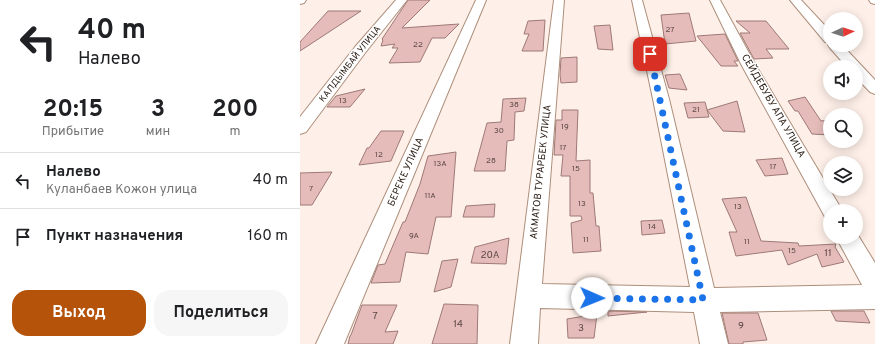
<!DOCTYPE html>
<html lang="ru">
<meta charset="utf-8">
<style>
body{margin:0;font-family:Overpass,sans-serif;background:#f6f6f6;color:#202124;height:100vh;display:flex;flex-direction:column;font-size:15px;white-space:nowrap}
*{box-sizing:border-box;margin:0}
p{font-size:13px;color:#757577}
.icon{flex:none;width:22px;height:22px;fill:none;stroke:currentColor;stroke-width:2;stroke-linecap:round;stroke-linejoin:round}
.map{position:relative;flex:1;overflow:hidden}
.sheet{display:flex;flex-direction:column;background:#fff;width:300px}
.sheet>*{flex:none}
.top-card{background:#fff;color:#202124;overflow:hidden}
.needle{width:26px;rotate:86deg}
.tools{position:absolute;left:523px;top:12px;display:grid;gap:8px}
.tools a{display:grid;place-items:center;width:40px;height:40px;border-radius:50%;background:#fff;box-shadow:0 2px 10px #0003;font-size:20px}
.pin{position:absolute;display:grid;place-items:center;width:34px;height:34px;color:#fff;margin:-17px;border-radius:8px;box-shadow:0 2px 6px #0006}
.me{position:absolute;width:44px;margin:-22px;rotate:91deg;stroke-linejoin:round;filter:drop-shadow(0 0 3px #0008)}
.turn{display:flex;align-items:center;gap:14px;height:84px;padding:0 12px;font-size:18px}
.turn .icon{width:52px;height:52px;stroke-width:2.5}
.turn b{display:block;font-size:28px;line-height:34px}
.eta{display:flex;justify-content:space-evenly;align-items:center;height:68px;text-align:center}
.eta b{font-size:24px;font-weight:700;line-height:28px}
.primary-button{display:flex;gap:8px;margin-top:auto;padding:8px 12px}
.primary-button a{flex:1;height:46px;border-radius:16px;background:#b45309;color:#fff;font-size:16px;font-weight:700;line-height:46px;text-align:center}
.primary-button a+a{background:#f6f6f6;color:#202124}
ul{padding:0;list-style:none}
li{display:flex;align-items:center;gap:12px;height:56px;padding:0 12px;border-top:1px solid #e0e0e0}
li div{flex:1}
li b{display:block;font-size:15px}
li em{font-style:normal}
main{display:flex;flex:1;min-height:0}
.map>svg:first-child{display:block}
</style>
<main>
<section class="sheet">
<div class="top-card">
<div class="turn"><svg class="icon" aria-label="left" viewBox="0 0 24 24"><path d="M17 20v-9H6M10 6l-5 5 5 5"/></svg><div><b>40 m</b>Налево</div></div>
</div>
<div class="eta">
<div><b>20:15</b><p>Прибытие</p></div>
<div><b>3</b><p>мин</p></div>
<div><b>200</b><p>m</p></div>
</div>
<ul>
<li><svg class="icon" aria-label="left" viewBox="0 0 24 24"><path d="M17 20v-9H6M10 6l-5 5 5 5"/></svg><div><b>Налево</b><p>Куланбаев Кожон улица</p></div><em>40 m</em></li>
<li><svg class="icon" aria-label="arrive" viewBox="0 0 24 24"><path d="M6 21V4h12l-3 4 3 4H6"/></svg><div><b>Пункт назначения</b></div><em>160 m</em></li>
</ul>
<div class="primary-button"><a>Выход</a><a>Поделиться</a></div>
</section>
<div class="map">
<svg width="575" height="344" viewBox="0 0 575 344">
<rect width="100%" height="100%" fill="#fef0e8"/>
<!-- building -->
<path fill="#e5bcba" stroke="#9e7976" d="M 108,0 L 130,0 L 102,28 L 159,24 L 145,38 L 132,38 L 120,62 L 89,63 L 98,48 L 92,48 L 95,44 L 81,46 L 83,40 L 82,39 Z
M 28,11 L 61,11 L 0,51 L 0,42 Z
M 389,13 L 396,41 L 365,44 L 361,15 Z
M 245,20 L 243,51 L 222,51 L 229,34 L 224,34 L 228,21 Z
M 436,21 L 466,21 L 489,49 L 466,49 L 473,58 L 454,59 L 440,33 L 450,33 Z
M 310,25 L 313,50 L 298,49 L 294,26 Z
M 425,34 L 438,61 L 434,61 L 438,66 L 421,66 L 397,36 Z
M 277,57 L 277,82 L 261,83 L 260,75 L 261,58 Z
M 380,74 L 387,90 L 369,88 L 365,75 Z
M 65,89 L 50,107 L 27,107 L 36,96 Z
M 505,97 L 521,121 L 530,120 L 530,135 L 512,134 L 498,111 L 495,111 L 488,101 Z
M 226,98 L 224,111 L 215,112 L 214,140 L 207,141 L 205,171 L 174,171 L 187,123 L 201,122 L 203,99 Z
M 437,101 L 445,132 L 423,131 L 407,110 Z
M 405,102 L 409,117 L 388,118 L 384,103 Z
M 262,110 L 278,110 L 276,161 L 290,160 L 290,193 L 293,193 L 296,226 L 299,226 L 301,251 L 273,253 L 271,223 L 282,220 L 281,216 L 270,216 L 270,176 L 261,176 L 263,155 L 254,155 L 256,120 L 262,120 Z
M 81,131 L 104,131 L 91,161 L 59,165 L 67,148 L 69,148 Z
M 156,152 L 151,217 L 136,217 L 128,254 L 106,252 L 100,282 L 71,283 L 78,265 L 85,264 L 103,222 L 105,222 L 120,184 L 128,156 Z
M 482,158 L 488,174 L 465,176 L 456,160 Z
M 32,172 L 12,205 L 0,205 L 0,173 Z
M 446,197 L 461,241 L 498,243 L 499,246 L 536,244 L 535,247 L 544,262 L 522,267 L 517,254 L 488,265 L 482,250 L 436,256 L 429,232 L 437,232 L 422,199 Z
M 195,204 L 194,217 L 163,217 L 166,206 Z
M 362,220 L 365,233 L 342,235 L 341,221 Z
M 209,238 L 206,264 L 171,263 L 175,247 Z
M 158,259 L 151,287 L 134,292 L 142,261 Z
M 144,304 L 178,305 L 177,344 L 132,344 Z
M 62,305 L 97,305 L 85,332 L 98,331 L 93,344 L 48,344 L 50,336 L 51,335 Z
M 308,311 L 347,312 L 308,316 Z
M 531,311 L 564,311 L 570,323 L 536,321 Z
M 422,313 L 458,313 L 467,340 L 443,342 L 443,344 L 429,344 Z
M 297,314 L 294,338 L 268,338 L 267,319 Z"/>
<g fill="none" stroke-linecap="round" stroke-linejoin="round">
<!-- minor casing -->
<g stroke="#ad8e7b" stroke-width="2">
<path id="minor" d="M 0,0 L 6,0 L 4,3 L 0,4 Z
M 96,0 L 107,0 L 65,53 L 6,132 L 0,134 L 0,117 L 55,47 Z
M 176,0 L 186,0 L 44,344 L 16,344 Z
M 254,0 L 264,0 L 242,284 L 390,287 L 353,99 L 332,0 L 342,0 L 369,99 L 414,288 L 562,285 L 536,237 L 556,237 L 556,232 L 575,263 L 575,309 L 420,312 L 428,344 L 400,344 L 394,312 L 240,308 L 238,344 L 210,344 Z
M 410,0 L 420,0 L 455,64 L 539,205 L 542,211 L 530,211 L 530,219 L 525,217 L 441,64 Z
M 490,0 L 501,0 L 530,31 L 530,45 L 542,45 L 575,80 L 575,94 L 570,92 L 556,77 L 556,67 L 547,67 L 530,48 L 528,45 L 530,43 L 525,42 Z
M 569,0 L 575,0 L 575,4 L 571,3 Z"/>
</g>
<!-- minor -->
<use href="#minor" fill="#fff" fill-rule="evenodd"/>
</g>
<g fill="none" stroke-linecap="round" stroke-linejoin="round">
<!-- route -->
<path stroke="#1a73e8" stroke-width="7" stroke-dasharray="0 12.6" d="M 292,298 L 403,300 L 350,54"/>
</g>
<g text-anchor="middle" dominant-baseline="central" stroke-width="3" stroke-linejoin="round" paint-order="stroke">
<!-- number labels -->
<g font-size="8" fill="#5c4842">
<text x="370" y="30">27</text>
<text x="118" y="45">22</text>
<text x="43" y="101">13</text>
<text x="214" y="105">38</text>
<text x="396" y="110">21</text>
<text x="265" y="127">19</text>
<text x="199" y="131">30</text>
<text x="263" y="148">17</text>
<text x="79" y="155">12</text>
<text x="191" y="161">28</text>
<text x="140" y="164">13А</text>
<text x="473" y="167">17</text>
<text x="276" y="169">15</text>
<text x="11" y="189">7</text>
<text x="130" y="196">11А</text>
<text x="282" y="204">13</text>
<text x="438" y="207">13</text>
<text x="352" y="227">14</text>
<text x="114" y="236">9А</text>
<text x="286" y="240">11</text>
<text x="447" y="242">11</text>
<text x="492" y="251">15</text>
</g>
<!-- far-street labels -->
<g font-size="9" fill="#2e221a" stroke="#fff">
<text transform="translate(50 64) rotate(-52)">КАЛДЫМБАЙ УЛИЦА</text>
</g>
<!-- street labels -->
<g font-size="10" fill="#2e221a" stroke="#fff">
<text transform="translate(473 106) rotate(60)">СЕЙДЕБУБУ АПА УЛИЦА</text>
<text transform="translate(106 172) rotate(-66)">БЕРЕКЕ УЛИЦА</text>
<text transform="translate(241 172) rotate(-84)">АКМАТОВ ТУРАРБЕК УЛИЦА</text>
</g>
<!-- near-number labels -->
<g font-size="10" fill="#5c4842">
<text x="528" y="253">11</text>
<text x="190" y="255">20А</text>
<text x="75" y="316">7</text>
<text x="158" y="324">14</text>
<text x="441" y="326">9</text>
<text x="281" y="328">3</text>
</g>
</g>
</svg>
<div class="tools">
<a><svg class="needle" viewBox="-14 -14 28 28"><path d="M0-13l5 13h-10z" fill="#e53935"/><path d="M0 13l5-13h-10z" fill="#757577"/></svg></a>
<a><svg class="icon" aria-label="sound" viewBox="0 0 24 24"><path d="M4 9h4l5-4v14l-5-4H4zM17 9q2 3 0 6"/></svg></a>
<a><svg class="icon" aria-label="search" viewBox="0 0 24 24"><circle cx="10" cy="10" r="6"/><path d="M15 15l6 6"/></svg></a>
<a><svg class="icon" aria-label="layers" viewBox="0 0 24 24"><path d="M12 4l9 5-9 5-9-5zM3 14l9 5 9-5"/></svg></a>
<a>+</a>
</div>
<div class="pin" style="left:350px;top:54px;background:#d93025"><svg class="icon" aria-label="arrive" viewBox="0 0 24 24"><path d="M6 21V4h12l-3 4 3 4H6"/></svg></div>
<svg class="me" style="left:292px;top:298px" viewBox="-20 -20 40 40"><circle r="19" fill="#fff"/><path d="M0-13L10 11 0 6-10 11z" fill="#1a73e8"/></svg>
</div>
</main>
